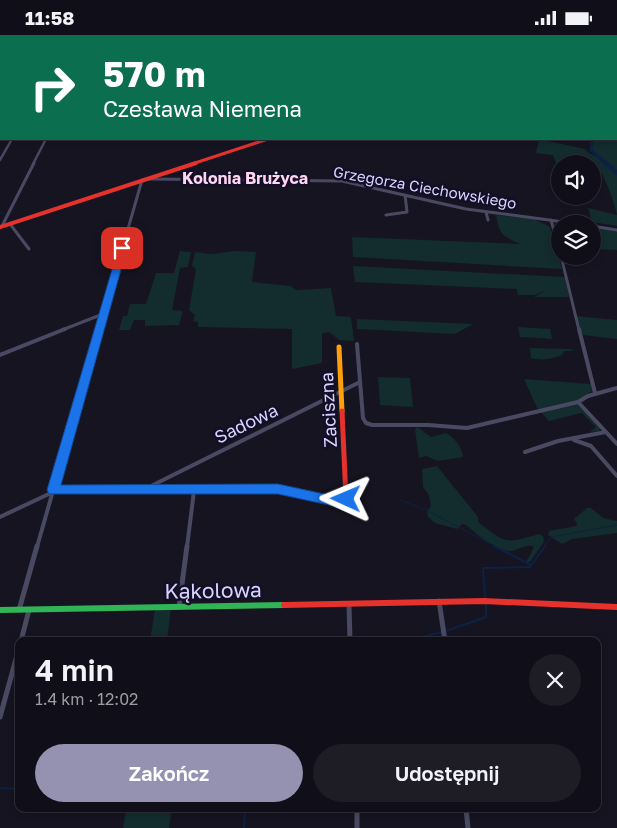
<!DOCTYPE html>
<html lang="pl">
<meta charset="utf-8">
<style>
body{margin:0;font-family:"Golos Text",sans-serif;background:#1e1d26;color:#f1f3f6;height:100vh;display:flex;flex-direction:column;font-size:19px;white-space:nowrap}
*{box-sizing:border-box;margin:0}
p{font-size:16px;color:#9c9ca2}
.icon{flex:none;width:28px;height:28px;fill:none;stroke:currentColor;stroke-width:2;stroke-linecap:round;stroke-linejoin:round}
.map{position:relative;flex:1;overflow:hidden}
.panel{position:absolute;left:15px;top:602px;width:586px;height:175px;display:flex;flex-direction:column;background:#100f19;border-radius:10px;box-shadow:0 2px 8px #0003,0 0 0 1px #302f38}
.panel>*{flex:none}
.guide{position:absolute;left:0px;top:0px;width:618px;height:105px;box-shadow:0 2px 8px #0003,0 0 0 1px #302f38;background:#0b6e4f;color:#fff;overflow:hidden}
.controls{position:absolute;left:551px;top:120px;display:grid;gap:10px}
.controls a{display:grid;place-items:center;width:50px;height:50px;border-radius:50%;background:#100f19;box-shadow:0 2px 8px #0003,0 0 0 1px #302f38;font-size:25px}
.pin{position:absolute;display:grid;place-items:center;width:42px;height:42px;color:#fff;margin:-21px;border-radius:10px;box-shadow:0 2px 8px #0006}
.me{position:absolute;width:55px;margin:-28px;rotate:271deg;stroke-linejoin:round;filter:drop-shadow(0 0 4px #0008)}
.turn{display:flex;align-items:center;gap:18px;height:105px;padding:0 20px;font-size:22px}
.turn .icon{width:65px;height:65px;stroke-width:2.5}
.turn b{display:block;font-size:35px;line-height:42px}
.round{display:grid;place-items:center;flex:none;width:52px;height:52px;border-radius:26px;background:#1e1d26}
.summary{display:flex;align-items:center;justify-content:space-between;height:85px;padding:0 20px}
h1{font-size:30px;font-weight:600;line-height:38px}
.primary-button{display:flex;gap:10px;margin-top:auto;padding:10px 20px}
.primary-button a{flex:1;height:58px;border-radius:30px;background:#9591b1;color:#fff;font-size:20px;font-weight:600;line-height:58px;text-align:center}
.primary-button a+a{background:#1e1d26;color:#f1f3f6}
.status{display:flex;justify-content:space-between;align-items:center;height:35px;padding:0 25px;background:#100f19;direction:ltr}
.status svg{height:14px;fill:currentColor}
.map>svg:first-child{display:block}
</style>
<div class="status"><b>11:58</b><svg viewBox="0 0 49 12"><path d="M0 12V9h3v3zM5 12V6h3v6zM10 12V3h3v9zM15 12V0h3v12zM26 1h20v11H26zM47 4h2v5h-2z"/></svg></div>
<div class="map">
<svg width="617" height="793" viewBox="0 0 617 793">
<rect width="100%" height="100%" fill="#161421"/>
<!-- green -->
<path fill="#132c2d" d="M 617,99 L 617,191 L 592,187 L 588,173 L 617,180 C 614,165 608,152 601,137 L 593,136 L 592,129 L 560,129 L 560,137 L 553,120 L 536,118 L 539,104 L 585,114 L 589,118 L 597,122 L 590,111 L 592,107 L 591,104 L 616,104 Z
M 496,180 L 534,184 L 550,192 L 562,234 L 353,222 L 352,202 L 520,209 C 503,200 500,202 496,180 Z
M 592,192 L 617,195 L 617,215 L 593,214 Z
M 180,216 L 191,217 L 188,232 L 180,233 L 172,275 L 183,276 L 179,290 L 145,291 L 145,285 L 134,285 L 130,295 L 119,295 L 123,281 L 127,281 L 130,269 L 146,269 L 156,238 L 174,238 Z
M 234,216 L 256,217 L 252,247 L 291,251 L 296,255 L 331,253 L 336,281 L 351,282 L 354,306 L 339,305 L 329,297 L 322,299 L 322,328 L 292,334 L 292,294 L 198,292 L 198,287 L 193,286 L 195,280 L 189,275 L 196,234 L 192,231 L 195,217 L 211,219 Z
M 353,231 L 565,242 L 569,262 L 534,262 L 547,255 L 535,260 L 518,260 L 517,254 L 355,247 Z
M 576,281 L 617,285 L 617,304 L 583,300 Z
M 357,284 L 473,289 L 455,299 L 357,294 Z
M 518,292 L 550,294 L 552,304 L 520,302 Z
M 530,313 L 570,314 L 575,316 L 564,316 L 562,320 C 552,324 542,326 531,323 Z
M 378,342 L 410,343 L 413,372 L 380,370 Z
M 524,344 L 591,349 L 592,356 L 578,365 L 577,369 L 600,393 L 599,396 L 590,397 L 596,392 L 582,378 L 549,386 L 537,373 Z
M 417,392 L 431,402 L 446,398 C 455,403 462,412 463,422 L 438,426 L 426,421 L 419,423 L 415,395 Z
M 437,431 L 478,482 L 478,487 C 508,509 503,509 539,499 L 543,501 L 544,507 L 530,527 L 526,527 L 534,512 C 525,508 520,515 511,516 C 496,517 477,499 466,490 L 462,489 L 457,494 L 435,488 L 428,482 L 427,476 L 431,471 L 429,460 L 423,452 L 422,434 Z
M 587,473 L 591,473 L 603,483 L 617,486 L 617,498 L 572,504 L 562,509 L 548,500 L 549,496 L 576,491 L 577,488 L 574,484 Z
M 155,574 L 171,574 L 167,605 L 190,606 L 150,606 Z
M 126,774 L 172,774 L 169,793 L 123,793 Z"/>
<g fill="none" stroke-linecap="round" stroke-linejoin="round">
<!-- stream-far1 -->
<path stroke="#0d2144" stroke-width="1" d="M 0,177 L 5,179
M 400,465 L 426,475 L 497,512
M 544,512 L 551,502 L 617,490"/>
<!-- stream -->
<path stroke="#0d2144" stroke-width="2" d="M 494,511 L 531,530
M 485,563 L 483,533 L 530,532 L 545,511
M 446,596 L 486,582 L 486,569
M 415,606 L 421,602 L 442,597
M 0,753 L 19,754
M 244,793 L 245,774"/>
<!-- river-far1 -->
<path stroke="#0d2144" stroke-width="3" d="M 592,104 L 591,115 L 607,129"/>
<!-- river -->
<path stroke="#0d2144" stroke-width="4.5" d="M 605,128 L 617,138"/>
<!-- street-far3 -->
<path stroke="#4a4962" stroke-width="2.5" d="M 556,0 L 558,1
M 583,0 L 585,1
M 443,1 L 446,0
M 0,125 L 12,104
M 33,129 L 46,104"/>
<!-- street-far2 -->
<path stroke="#4a4962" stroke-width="3" d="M 146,144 L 342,146 L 466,174 L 579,189
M 486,177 L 488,185
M 386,180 L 407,177 L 405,160
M 551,185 L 560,217
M 10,189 L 29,214
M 2,191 L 34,128
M 592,191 L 617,195
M 561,221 L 579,295
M 62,295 L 103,279
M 99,295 L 142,145"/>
<!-- street-far1 -->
<path stroke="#4a4962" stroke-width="4" d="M 579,294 L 595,358
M 357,309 L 363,383 L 366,388 L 372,390 L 428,390 L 467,393 L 578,367
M 0,320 L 65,294
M 617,353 L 588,361 L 578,367 L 617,409
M 574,405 L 591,411 L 617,441
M 525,417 L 558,406 L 606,397
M 145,454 L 360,347
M 0,482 L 53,457
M 37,512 L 99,294
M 187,512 L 194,456 L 192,454"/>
<!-- street -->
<path stroke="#4a4962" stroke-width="5" d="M 439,566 L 445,606
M 349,570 L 350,606
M 179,572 L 187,511
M 19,575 L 37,511
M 21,606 L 29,575
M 0,682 L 19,613
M 357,774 L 357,793
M 466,774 L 468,793"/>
<!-- fast -->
<path stroke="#30b455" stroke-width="6" d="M 0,575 L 284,570"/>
<!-- slow-far1 -->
<path stroke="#ff9f0a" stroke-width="3" d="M 0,4 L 1,2"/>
<!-- slow -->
<path stroke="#ff9f0a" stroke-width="5" d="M 339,312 L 342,376"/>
<!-- jam-far3 -->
<path stroke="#e5322d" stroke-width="3" d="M 192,129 L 268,104"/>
<!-- jam-far2 -->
<path stroke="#e5322d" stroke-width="4" d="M 0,192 L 196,128"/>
<!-- jam-far1 -->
<path stroke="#e5322d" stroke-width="5" d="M 53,455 L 278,454 L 343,468 L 346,464 L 342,376"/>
<!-- jam -->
<path stroke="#e5322d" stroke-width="6" d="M 284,570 L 484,566 L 617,572"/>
</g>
<!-- route -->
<path fill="#1a73e8" stroke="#114b97" d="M 119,211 L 127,213 L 61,450 L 278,449 L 338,462 L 346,459 L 352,464 L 347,471 L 338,472 L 278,459 L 49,459 L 47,455 Z"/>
<g text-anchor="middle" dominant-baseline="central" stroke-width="5" stroke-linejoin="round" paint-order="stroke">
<!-- far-street labels -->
<g font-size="15" fill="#d9d4ff" stroke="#130f26">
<text transform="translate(425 152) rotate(10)">Grzegorza Ciechowskiego</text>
</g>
<!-- far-quarter labels -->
<g font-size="16" font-weight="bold" fill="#ffd6f0" stroke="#130f26">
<text x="245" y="143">Kolonia Brużyca</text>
</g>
<!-- street labels -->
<g font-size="18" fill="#d9d4ff" stroke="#130f26">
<text transform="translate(328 375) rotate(-93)">Zaciszna</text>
<text transform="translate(246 388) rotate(-26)">Sadowa</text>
</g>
<!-- near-street labels -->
<g font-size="21" fill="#d9d4ff" stroke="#130f26">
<text transform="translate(213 555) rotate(-1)">Kąkolowa</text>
</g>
</g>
</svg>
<div class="controls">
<a><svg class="icon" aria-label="sound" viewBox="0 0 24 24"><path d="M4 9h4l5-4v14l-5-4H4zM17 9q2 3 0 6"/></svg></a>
<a><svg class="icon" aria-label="layers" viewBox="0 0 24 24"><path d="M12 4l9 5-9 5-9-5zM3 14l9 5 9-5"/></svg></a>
</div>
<div class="pin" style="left:122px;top:213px;background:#d93025"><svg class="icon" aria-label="arrive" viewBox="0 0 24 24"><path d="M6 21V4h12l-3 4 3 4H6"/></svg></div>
<svg class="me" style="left:346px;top:464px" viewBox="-20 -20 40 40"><path d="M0-17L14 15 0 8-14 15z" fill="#1a73e8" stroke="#fff" stroke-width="4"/></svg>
<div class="guide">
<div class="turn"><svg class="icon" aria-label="right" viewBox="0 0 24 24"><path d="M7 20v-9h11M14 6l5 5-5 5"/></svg><div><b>570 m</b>Czesława Niemena</div></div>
</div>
<section class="panel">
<div class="summary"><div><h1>4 min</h1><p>1.4 km · 12:02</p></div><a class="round"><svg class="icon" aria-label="close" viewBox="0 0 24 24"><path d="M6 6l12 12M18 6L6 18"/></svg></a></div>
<div class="primary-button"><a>Zakończ</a><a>Udostępnij</a></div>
</section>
</div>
